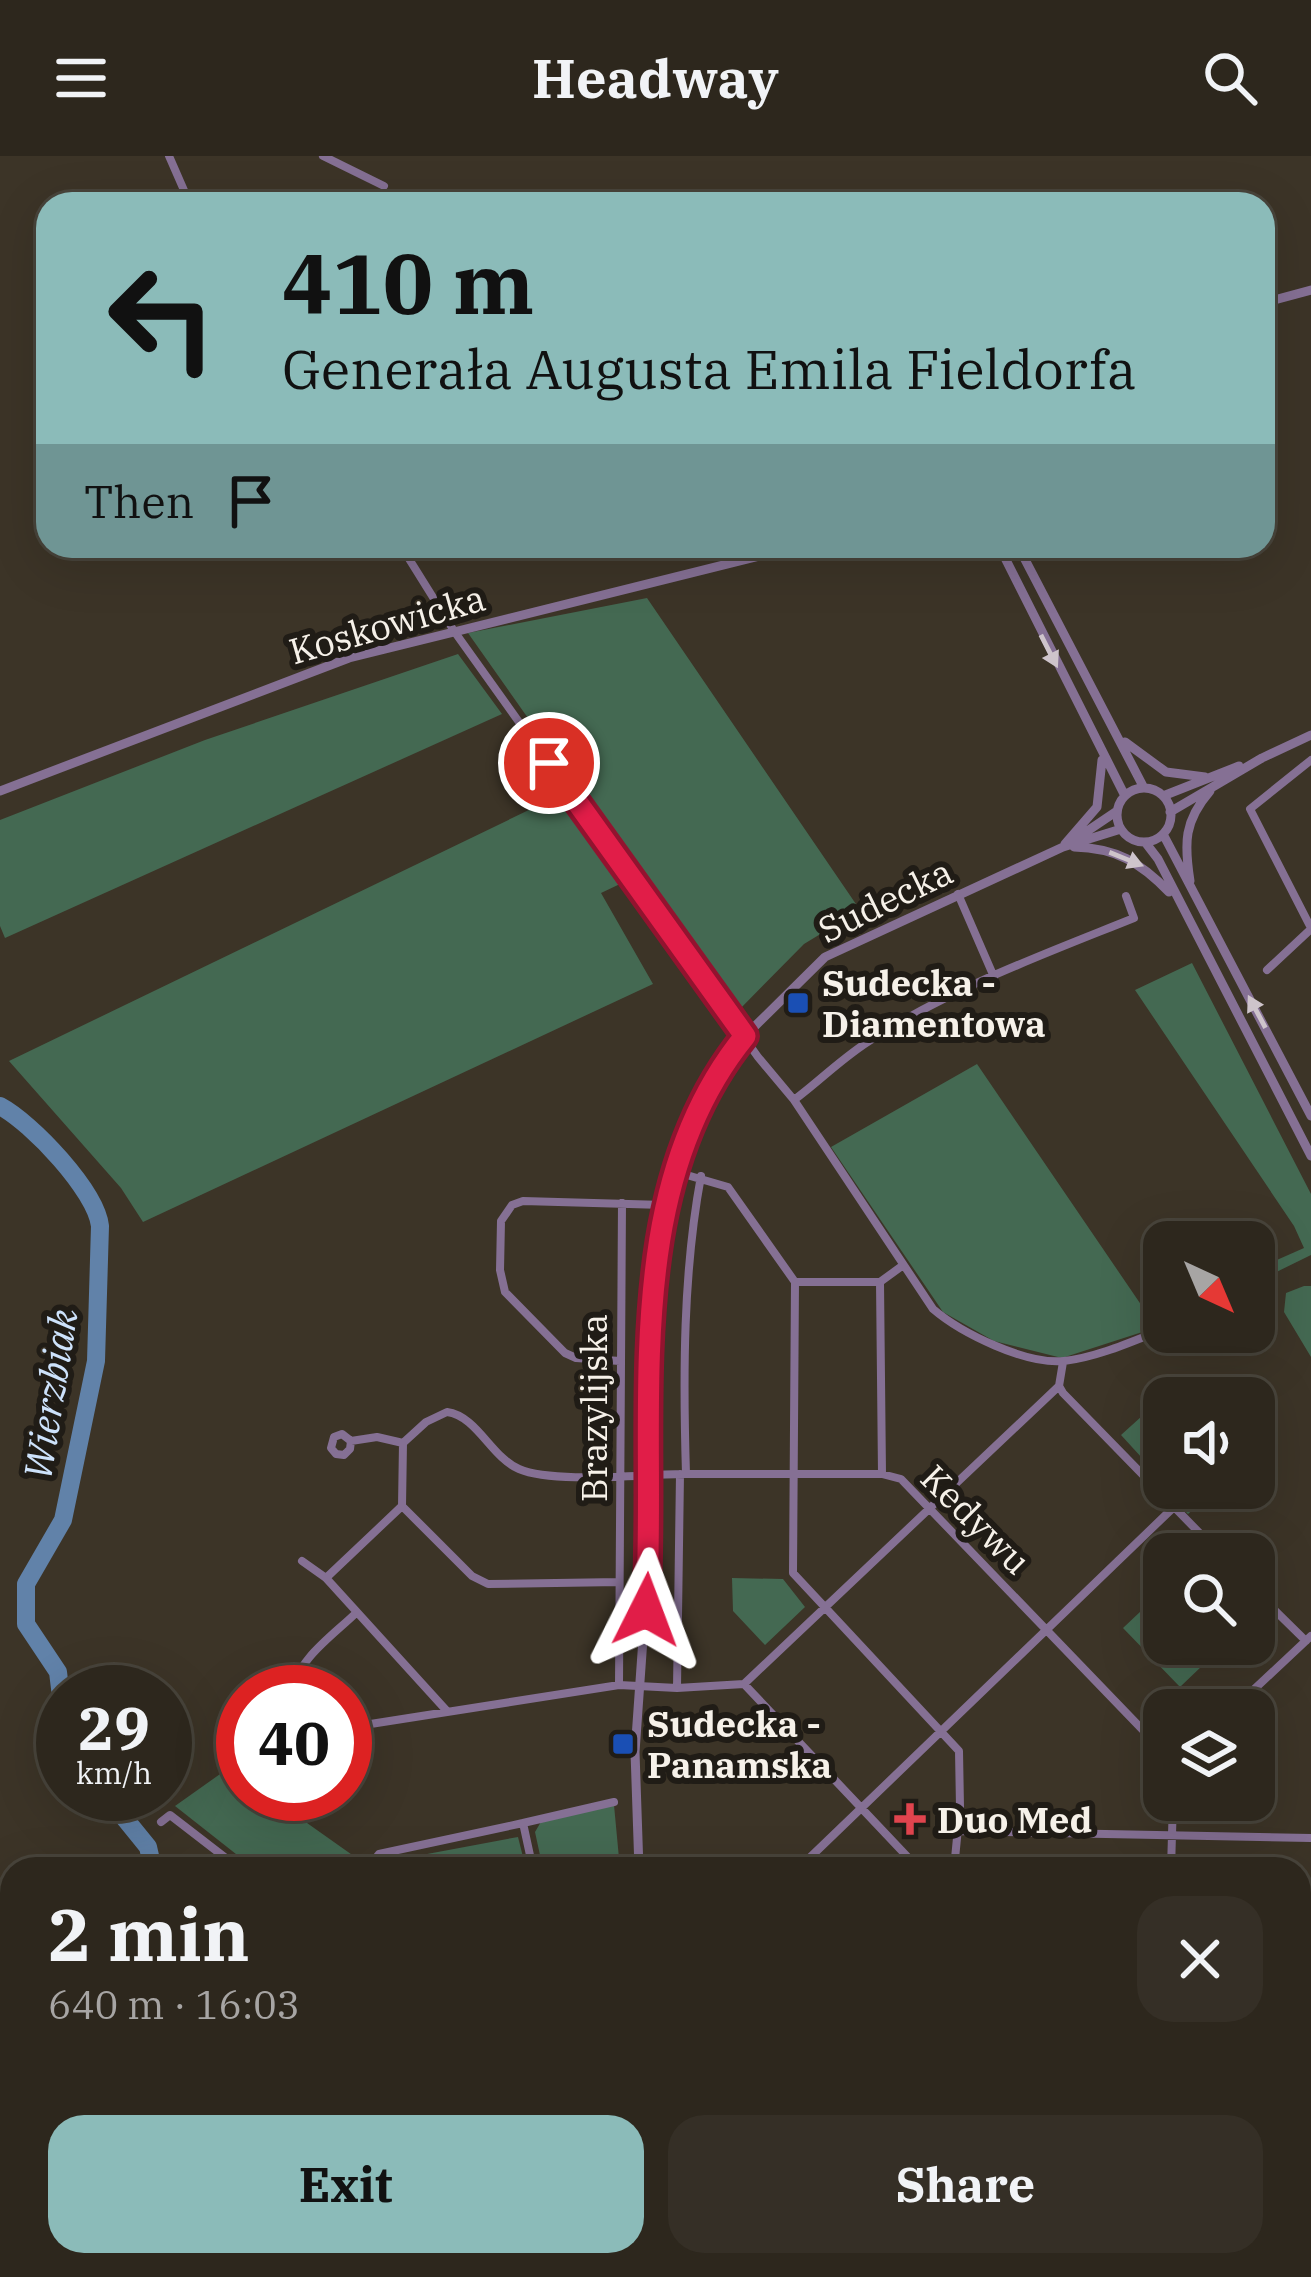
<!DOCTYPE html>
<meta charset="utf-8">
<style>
body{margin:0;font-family:"IBM Plex Serif",serif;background:#352f26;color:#f1f3f6;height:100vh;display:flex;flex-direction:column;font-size:45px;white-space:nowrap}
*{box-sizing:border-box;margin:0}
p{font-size:39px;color:#a7a5a4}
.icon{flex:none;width:66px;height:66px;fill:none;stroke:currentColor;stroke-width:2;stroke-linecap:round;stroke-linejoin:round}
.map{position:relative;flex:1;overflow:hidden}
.drawer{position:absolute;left:0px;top:1701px;width:1311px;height:420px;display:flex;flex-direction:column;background:#2d271d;border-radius:36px 36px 0 0;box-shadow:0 12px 48px #0002,0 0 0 3px #48443b}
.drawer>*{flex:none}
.top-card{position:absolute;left:36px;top:36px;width:1239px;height:366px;border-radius:36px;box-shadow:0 12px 48px #0002,0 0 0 3px #48443b;background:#8bbbb9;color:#111;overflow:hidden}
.needle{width:78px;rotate:136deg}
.tools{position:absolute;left:1143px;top:1065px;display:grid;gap:24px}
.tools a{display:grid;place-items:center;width:132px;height:132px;border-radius:24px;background:#2d271d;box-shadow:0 12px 48px #0002,0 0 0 3px #48443b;font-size:60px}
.speed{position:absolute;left:36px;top:1509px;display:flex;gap:24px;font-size:60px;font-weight:700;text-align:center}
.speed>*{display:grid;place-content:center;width:156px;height:156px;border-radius:50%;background:#2d271d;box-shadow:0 12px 48px #0002,0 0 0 3px #48443b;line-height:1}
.speed small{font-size:30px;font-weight:400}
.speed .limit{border:18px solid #d22;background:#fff;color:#111}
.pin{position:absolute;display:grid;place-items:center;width:102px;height:102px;color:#fff;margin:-51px;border:6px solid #fff;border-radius:50%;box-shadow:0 3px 12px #0007}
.me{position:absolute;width:132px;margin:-66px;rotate:3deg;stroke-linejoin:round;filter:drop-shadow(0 0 9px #0008)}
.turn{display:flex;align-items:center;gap:42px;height:252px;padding:0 48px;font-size:54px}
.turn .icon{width:156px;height:156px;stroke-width:2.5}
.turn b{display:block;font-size:84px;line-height:102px}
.then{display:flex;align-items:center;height:114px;padding:0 48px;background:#0003;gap:24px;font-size:45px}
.round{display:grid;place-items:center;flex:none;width:126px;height:126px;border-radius:36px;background:#352f26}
.headline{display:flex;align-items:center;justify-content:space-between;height:204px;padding:0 48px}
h1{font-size:72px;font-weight:700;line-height:90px}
.primary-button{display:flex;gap:24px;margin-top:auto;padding:24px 48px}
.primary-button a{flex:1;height:138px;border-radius:36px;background:#8bbbb9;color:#111;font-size:48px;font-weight:700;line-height:138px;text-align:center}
.primary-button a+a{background:#352f26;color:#f1f3f6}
header{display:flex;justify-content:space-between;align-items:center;height:156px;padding:0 48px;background:#2d271d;font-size:54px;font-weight:700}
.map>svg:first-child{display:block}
</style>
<header><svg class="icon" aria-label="menu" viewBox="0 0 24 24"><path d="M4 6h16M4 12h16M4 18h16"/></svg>Headway<svg class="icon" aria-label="search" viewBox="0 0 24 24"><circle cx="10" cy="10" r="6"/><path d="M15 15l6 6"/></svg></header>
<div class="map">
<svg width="1311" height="2121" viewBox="0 0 1311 2121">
<rect width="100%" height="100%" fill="#3c3427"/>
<!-- green -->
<path fill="#446952" d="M 647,442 L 860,754 L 804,788 L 736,857 L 468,477 Z
M 458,498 L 502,558 L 5,782 L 0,770 L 0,664 L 205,584 Z
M 560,639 L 620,728 L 601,737 L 653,828 L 143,1066 L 121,1032 L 9,905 Z
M 1192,807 L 1311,1038 L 1311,1099 L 1254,1127 L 1254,1114 L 1304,1092 L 1294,1070 L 1135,834 Z
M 977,908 L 1146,1156 L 1164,1153 L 1164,1169 L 1062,1202 L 994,1185 L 943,1156 L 831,991 Z
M 1304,1130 L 1311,1130 L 1311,1201 L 1284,1156 L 1286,1137 Z
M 1142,1260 L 1153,1270 L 1164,1260 L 1164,1326 L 1121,1279 Z
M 1169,1332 L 1231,1332 L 1209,1353 L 1202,1346 L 1188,1358 L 1173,1343 L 1176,1339 Z
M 732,1422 L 783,1423 L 805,1451 L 765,1489 L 733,1455 Z
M 1159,1438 L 1164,1443 L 1164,1488 L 1225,1488 L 1180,1531 L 1123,1472 Z
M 230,1611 L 243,1621 L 243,1638 L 266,1638 L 365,1708 L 361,1713 L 255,1713 L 175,1650 Z
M 614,1649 L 620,1713 L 543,1713 L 535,1676 L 542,1664 Z
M 518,1681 L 526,1713 L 373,1713 L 379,1707 Z
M 1311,2059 L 1311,2121 L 1254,2121 L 1265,2109 L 1299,2109 L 1299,2072 Z
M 520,2109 L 607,2109 L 609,2121 L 460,2121 Z
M 623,2109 L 717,2109 L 722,2121 L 626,2121 Z"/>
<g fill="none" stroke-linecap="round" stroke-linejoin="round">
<!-- river -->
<path stroke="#6182a9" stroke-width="18" d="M 0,950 C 32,967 96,1035 100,1070 L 96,1205 L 63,1364 L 26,1428 L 26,1468 L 58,1516 L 63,1557
M 105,1638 L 148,1691 L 153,1713
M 29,2109 L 31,2121"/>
<!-- minor -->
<path stroke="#857094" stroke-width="8" d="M 169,0 L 190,48
M 323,0 L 384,30
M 401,390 L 454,475 L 758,901 L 794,944 L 933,1153 C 961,1177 1026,1209 1064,1205 C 1098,1201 1133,1185 1164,1173
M 1311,604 L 1250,653 L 1311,772
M 958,738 L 994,821
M 1267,814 L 1311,773
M 794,944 C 821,924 845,899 874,882 C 954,831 1047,797 1134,762 L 1126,740
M 673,1015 L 728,1031 L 795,1126 L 793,1417 L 959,1595 L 960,1651 L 954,1713
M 795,1126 L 880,1126 L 882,1318
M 880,1126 L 902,1110
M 620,1205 L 576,1202 L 565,1197 L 505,1136 L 500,1114 L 501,1065 L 512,1049 L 523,1045 L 664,1049
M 1063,1206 L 1059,1230 L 1063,1237 L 1220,1398
M 351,1285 L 350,1293 L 344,1299 L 336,1298 L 331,1292 L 334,1281 L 342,1278 L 351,1285 L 377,1281 L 403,1287 L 426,1266 L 447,1256 C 477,1260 491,1301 519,1313 C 554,1328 644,1318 686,1318 C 683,1219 683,1117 701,1020
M 686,1318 L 882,1318 L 901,1323 L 1164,1596
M 402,1350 L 326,1422 L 446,1554
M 402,1350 L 472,1420 L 488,1428 L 619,1426
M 402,1350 L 403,1287
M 302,1405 L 326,1422
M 1254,1434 L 1306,1485
M 744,1528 L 919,1713
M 619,1529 L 622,1047
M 677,1532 L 680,1318
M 294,1536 C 294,1505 336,1477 357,1456
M 1232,1554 L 1311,1480
M 345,1572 L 619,1529 L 677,1532 L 744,1528 L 1059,1230
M 161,1666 L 170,1659 L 240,1713
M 523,1667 L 614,1646
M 959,1675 L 1311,1682
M 367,1713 L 379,1698 L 523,1667 L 533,1713
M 798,1713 L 1175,1350
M 1171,1713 L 1173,1644
M 1299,1821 L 1311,1810
M 1299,1887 L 1311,1900
M 1299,1966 L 1311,1953
M 365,2109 L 367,2121
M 614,2109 L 617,2121
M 789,2109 L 794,2121
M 1071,2109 L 1083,2121
M 411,2121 L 468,2109
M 967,2121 L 980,2109
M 1156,2121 L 1167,2109"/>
<!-- tertiary -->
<path stroke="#857094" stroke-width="9" d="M 1263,147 L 1311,134
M 999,390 L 1125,640
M 1018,390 L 1144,632
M 1125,586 L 1166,616 L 1205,621
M1117 659a27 27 0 1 1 54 0a27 27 0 1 1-54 0Z
M 0,635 L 349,502 L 800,390
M 1163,640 L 1239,610
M 1170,656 L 1262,602 L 1311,579
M 1163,678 L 1311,960
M 1077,682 L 1117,655
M 1145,686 L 1158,703 L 1311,1000
M 1065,688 L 1097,651 L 1102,604
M 1074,691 C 1116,692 1140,706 1169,736
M 1190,725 C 1184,687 1184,665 1210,635
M 639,1713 L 635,1596 L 648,1412 L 655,1128 L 664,1049 L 694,958 L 716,918 L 745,880 L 825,801 L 1063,691 L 1121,673
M 1299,2020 L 1311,2007
M 1299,2045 L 1311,2032
M 735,2109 L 743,2121
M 1205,2121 L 1216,2109
M 1229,2121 L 1240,2109"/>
</g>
<!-- one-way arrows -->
<defs><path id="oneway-solid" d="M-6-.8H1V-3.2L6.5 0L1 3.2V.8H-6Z" transform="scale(3)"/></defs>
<g fill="#cec4cb">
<use href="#oneway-solid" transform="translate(1049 495) rotate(63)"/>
<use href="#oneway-solid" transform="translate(1126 703) rotate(22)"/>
<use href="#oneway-solid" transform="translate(1257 856) rotate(-118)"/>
</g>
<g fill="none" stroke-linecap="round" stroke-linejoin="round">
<!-- route casing -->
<g stroke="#92132f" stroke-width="30">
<path id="route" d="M 549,607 L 745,880 C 616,1038 658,1265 646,1454"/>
</g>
<!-- route -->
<use href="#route" stroke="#e11d48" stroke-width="21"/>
</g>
<!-- markers -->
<g fill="#1a4fb4" stroke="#201c16" stroke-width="4.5">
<rect x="786" y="835" width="24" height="24" rx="6"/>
<rect x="611" y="1576" width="24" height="24" rx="6"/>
</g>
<path fill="#e0444e" stroke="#201c16" stroke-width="4.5" d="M904 1645h12v12h12v12h-12v12h-12v-12h-12v-12h12z"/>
<g text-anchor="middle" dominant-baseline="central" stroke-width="12" stroke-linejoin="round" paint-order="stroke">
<!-- street labels -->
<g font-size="36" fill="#f6f1e9" stroke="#201c16">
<text transform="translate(387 468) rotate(-16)">Koskowicka</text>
<text transform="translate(885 744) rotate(-26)">Sudecka</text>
<text transform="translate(593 1252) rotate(-90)">Brazylijska</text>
<text transform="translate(976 1363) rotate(45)">Kedywu</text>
</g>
<!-- poi labels -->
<g font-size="36" font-weight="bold" fill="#f6f1e9" stroke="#201c16" text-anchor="start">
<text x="822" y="826">Sudecka -<tspan x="822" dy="41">Diamentowa</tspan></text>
<text x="647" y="1567">Sudecka -<tspan x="647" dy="41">Panamska</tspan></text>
<text x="937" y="1663">Duo Med</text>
</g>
<!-- water labels -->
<g font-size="39" font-style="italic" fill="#cde2fb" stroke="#201c16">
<text transform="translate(50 1238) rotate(-81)">Wierzbiak</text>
</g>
</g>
</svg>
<div class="tools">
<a><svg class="needle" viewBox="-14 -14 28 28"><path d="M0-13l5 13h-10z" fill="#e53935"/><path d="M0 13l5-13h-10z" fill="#a7a5a4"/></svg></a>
<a><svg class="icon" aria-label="sound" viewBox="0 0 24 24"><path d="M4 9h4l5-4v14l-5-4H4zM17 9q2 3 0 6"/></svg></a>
<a><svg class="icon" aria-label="search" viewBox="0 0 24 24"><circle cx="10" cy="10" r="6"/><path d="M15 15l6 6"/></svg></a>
<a><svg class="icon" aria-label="layers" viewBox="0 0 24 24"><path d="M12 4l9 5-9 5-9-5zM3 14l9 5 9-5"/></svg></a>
</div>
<div class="speed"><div>29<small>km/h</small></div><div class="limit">40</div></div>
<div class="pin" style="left:549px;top:607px;background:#d93025"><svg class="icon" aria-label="arrive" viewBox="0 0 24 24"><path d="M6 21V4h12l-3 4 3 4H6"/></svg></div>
<svg class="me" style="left:646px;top:1454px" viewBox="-20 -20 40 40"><path d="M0-17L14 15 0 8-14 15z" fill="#e11d48" stroke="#fff" stroke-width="4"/></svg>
<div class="top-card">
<div class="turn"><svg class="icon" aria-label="left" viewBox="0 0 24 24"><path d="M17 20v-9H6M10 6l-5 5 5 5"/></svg><div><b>410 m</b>Generała Augusta Emila Fieldorfa</div></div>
<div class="then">Then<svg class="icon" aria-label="arrive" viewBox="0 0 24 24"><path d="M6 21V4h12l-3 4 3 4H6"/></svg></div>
</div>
<section class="drawer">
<div class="headline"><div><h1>2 min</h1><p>640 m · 16:03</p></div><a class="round"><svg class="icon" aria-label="close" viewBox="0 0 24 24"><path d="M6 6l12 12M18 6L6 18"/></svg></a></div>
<div class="primary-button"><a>Exit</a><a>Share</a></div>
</section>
</div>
